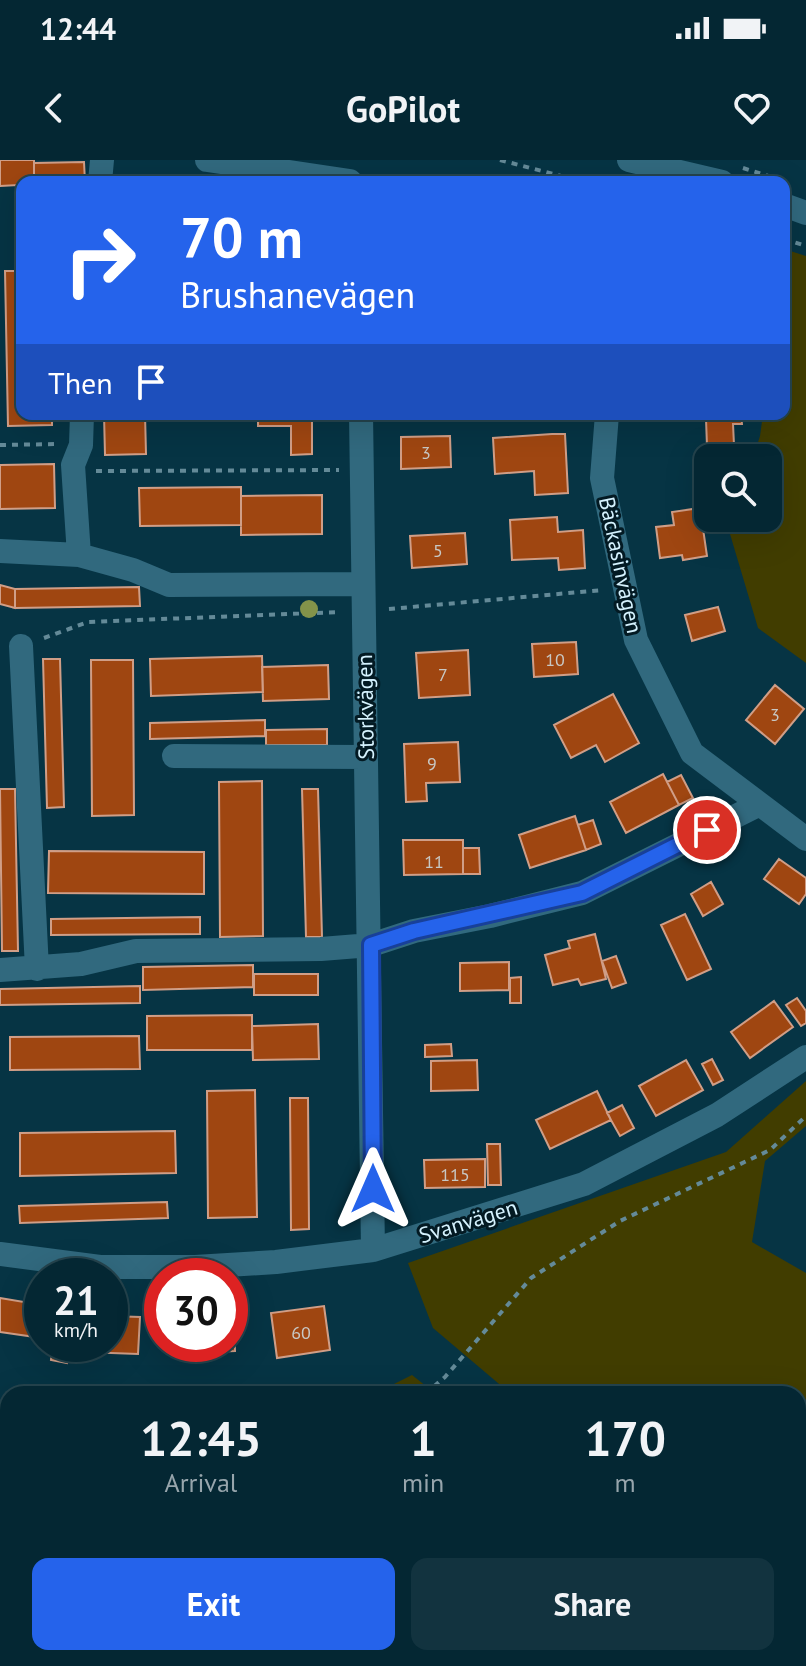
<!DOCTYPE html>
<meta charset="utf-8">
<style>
body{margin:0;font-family:"PT Sans",sans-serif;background:#12333f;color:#f1f3f6;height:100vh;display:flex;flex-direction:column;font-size:30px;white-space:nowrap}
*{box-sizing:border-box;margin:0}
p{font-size:26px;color:#97a5ac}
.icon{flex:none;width:44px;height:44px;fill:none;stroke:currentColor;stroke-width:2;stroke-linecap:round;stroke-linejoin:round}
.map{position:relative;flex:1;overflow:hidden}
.sheet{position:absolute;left:0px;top:1226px;width:806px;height:280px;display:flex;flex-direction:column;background:#042733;border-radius:24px 24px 0 0;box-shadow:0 8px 32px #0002,0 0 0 2px #25444e}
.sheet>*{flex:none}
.banner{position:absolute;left:16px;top:16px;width:774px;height:244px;border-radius:16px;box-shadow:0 8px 32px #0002,0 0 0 2px #25444e;background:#2563eb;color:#fff;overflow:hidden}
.tools{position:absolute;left:694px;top:284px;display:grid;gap:16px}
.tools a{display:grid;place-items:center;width:88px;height:88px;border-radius:16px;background:#042733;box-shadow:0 8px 32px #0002,0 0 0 2px #25444e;font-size:40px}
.speed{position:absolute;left:24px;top:1098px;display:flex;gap:16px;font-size:40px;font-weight:700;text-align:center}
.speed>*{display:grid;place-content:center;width:104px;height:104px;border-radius:50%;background:#042733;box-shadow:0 8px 32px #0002,0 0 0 2px #25444e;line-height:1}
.speed small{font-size:20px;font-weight:400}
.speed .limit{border:12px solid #d22;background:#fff;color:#111}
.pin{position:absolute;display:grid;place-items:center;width:68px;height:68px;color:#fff;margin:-34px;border:4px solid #fff;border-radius:50%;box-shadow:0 2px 8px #0007}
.me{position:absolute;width:88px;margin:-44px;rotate:0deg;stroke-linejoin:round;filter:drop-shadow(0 0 6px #0008)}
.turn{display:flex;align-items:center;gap:28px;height:168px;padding:0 32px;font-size:36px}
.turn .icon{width:104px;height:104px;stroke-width:2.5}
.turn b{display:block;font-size:56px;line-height:68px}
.then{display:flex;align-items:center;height:76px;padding:0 32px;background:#0003;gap:16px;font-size:30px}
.eta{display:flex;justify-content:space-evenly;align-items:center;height:136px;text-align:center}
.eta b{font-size:48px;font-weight:700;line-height:56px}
.cta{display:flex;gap:16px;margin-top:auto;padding:16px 32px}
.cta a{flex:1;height:92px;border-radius:16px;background:#2563eb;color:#fff;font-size:32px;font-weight:700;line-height:92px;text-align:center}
.cta a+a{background:#12333f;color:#f1f3f6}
.status{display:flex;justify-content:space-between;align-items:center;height:56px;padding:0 40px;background:#042733;direction:ltr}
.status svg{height:22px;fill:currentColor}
header{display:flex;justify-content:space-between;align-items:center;height:104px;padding:0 32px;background:#042733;font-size:36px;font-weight:700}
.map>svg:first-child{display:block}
</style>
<div class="status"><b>12:44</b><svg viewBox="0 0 49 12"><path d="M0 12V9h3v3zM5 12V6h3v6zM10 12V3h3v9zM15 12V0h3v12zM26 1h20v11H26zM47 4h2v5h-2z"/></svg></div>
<header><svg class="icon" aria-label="back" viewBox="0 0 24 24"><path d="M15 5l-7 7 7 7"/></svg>GoPilot<svg class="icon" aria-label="heart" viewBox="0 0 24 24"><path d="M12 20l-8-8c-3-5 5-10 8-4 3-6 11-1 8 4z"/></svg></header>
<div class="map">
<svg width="806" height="1506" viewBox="0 0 806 1506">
<rect width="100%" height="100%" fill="#063444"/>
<!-- green -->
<path fill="#413d00" d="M 784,89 L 806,96 L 806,503 L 758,468 L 730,374 L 735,358 L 768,358 L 768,298 L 753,298 L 760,276 L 763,254 L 784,254 Z
M 806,921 L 806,966 L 765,1001 L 752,1082 L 806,1113 L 806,1449 L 798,1443 L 798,1234 L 511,1234 L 433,1168 L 408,1103 L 726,992 Z
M 412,1215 L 436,1234 L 374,1234 Z
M 0,1257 L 8,1257 L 8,1498 L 499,1498 L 495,1506 L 0,1506 Z"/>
<!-- building -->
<path fill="#9f4611" stroke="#d09e87" stroke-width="2" d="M 0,0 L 34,0 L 34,22 L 22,22 L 22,60 L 18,60 L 18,25 L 0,26 Z
M 84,2 L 85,22 L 34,22 L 34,3 Z
M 5,111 L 22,111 L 22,254 L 52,254 L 52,265 L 8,266 Z
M 104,254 L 145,254 L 146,294 L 105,295 Z
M 258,254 L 312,254 L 312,294 L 291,295 L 291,266 L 258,266 Z
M 686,254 L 741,254 L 742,264 L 733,264 L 734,285 L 707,286 L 706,259 L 686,260 Z
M 552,274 L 565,274 L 568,333 L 535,335 L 534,311 L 495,314 L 493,278 Z
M 450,276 L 451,307 L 401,309 L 401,277 Z
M 54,304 L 55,348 L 0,349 L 0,305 Z
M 241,327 L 241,365 L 140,366 L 139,328 Z
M 322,335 L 322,374 L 241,375 L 241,336 Z
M 700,348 L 707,396 L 683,400 L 682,395 L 660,398 L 656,367 L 674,365 L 672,352 Z
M 557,357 L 558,372 L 583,370 L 585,408 L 559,410 L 558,398 L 512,400 L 510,360 Z
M 465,373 L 467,404 L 412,408 L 410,376 Z
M 0,425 L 15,429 L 15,448 L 0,444 Z
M 139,427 L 140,446 L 15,448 L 15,429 Z
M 718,447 L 725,471 L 692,481 L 685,455 Z
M 576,482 L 578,514 L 534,517 L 532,484 Z
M 468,490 L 470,535 L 419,538 L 416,493 Z
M 262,496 L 263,532 L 151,536 L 150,499 Z
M 43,499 L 60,499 L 64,647 L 47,648 Z
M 91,500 L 133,500 L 134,655 L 92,656 Z
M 328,505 L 329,539 L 263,541 L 262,507 Z
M 775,525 L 804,549 L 775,584 L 746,560 Z
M 613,534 L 639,583 L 605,602 L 596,585 L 571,598 L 554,565 Z
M 265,560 L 265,576 L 150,579 L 150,563 Z
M 327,569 L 327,585 L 266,585 L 266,570 Z
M 458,582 L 460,622 L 426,623 L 427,641 L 406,642 L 404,584 Z
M 663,614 L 679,645 L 626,673 L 610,642 Z
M 681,615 L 693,638 L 679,645 L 667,622 Z
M 262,621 L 263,776 L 220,777 L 219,622 Z
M 0,629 L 15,629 L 18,791 L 2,791 Z
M 302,629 L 318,629 L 322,777 L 306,777 Z
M 575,656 L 586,690 L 530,708 L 519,675 Z
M 593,660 L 601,684 L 586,690 L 578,665 Z
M 403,680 L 463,680 L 463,714 L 404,715 Z
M 463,688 L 479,688 L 480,714 L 463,714 Z
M 49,691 L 204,692 L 204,734 L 48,733 Z
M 779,699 L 806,718 L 806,734 L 799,744 L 764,719 Z
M 711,722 L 723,744 L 703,756 L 691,734 Z
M 685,754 L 711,809 L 687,820 L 661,765 Z
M 200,757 L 200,774 L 51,775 L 51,759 Z
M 595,774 L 606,819 L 581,825 L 578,819 L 553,825 L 545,795 L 570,788 L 568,781 Z
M 616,796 L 626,823 L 612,828 L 602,801 Z
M 509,802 L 509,830 L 460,831 L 460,803 Z
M 253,805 L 253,827 L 143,830 L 143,807 Z
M 254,814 L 318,814 L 318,835 L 254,835 Z
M 521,817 L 521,843 L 510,843 L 510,818 Z
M 140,826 L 140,843 L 0,845 L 0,829 Z
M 797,838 L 806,851 L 806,863 L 801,866 L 786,845 Z
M 774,841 L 793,867 L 750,898 L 731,872 Z
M 252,855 L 252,890 L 147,890 L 147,856 Z
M 318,864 L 319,899 L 253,900 L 252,866 Z
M 139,876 L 140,909 L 10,910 L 10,877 Z
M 451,884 L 452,896 L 425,897 L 425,885 Z
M 712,899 L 723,920 L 713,925 L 702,904 Z
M 477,900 L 478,930 L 431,931 L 431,901 Z
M 686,900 L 703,930 L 656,956 L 639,926 Z
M 255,930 L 257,1057 L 208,1058 L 207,931 Z
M 597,931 L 611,960 L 550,989 L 536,960 Z
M 290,938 L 308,938 L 309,1069 L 291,1070 Z
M 622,945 L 634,968 L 620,976 L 607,953 Z
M 175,971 L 176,1013 L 20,1016 L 20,973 Z
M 487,984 L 500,984 L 501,1025 L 488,1025 Z
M 485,999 L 485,1027 L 425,1028 L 424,1000 Z
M 167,1042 L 168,1058 L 20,1063 L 19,1046 Z
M 0,1138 L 42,1145 L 42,1178 L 0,1172 Z
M 324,1146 L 330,1190 L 277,1198 L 271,1153 Z
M 110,1156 L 140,1157 L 138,1194 L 84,1192 L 84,1184 L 110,1184 Z
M 230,1156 L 234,1156 L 235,1191 L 183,1193 L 183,1184 L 230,1184 Z
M 53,1184 L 69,1184 L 67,1203 L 51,1200 Z
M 517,1498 L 563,1498 L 559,1506 L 512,1506 Z
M 632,1498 L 684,1498 L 680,1506 L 627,1506 Z"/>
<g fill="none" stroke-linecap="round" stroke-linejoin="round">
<!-- path -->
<path stroke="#648a98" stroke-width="4" stroke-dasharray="6 6" stroke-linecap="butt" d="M 500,0 L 584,22
M 743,8 L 781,20
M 784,79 L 806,86
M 0,285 L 58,284
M 96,311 L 339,310
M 389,449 L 603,430
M 44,478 L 88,462 L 340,452
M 425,1234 L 445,1217 L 531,1118 L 620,1061 L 770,990 L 806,956
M 0,1320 L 8,1319
M 275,1506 L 276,1498"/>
<!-- minor -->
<path stroke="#31697e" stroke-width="24" d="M 207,0 L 350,21
M 629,0 L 722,22
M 100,22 L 102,0
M 784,45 L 806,53
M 361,254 C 363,533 371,811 373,1090
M 607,254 L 602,318 L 636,480 L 692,593 L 806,679
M 0,391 L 79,395 L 133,410 L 169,425 L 362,424
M 79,395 L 73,305 L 81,285 L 82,254
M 21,486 L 37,809
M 174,596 L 366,597
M 0,810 L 81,804 L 136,791 L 321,789 L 371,785 L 414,771 L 490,756 L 582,733 L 758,645
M 0,1094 L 100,1107 L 195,1107 L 276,1102 L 373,1090 L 584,1024 L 717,955 L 806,897"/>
</g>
<!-- trees -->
<circle fill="#83934a" cx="309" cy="449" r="9"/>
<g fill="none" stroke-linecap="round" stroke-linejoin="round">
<!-- route casing -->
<g stroke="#184099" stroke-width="20">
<path id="route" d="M 373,1029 L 371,785 L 414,771 L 582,733 L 707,670"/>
</g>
<!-- route -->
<use href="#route" stroke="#2563eb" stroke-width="14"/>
</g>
<g text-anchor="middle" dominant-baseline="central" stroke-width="6" stroke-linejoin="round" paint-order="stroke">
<!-- number labels -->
<g font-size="18" fill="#c8c7c3">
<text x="426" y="292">3</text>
<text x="438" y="390">5</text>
<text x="555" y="499">10</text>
<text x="443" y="514">7</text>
<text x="775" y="554">3</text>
<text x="432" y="603">9</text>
<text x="434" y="701">11</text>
<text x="455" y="1014">115</text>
<text x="301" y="1172">60</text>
</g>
<!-- street labels -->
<g font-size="22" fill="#d5f2fe" stroke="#031a23">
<text transform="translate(621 405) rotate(78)">Bäckasinvägen</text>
<text transform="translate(365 547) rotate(-91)">Storkvägen</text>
<text transform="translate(468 1061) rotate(-17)">Svanvägen</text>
</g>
</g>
</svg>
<div class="tools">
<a><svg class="icon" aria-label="search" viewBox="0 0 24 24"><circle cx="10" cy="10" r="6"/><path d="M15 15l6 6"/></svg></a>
</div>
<div class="speed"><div>21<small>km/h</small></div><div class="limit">30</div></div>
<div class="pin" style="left:707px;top:670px;background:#d93025"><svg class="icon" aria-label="arrive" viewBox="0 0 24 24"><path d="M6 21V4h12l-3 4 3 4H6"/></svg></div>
<svg class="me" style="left:373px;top:1029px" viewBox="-20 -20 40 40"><path d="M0-17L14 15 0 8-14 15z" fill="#2563eb" stroke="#fff" stroke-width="4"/></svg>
<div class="banner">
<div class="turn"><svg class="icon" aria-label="right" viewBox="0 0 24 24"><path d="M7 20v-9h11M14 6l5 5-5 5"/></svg><div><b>70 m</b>Brushanevägen</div></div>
<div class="then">Then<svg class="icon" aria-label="arrive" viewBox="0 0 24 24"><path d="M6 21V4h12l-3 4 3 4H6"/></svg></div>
</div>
<section class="sheet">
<div class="eta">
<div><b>12:45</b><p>Arrival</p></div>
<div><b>1</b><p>min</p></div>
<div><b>170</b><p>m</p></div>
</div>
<div class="cta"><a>Exit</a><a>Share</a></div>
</section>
</div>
